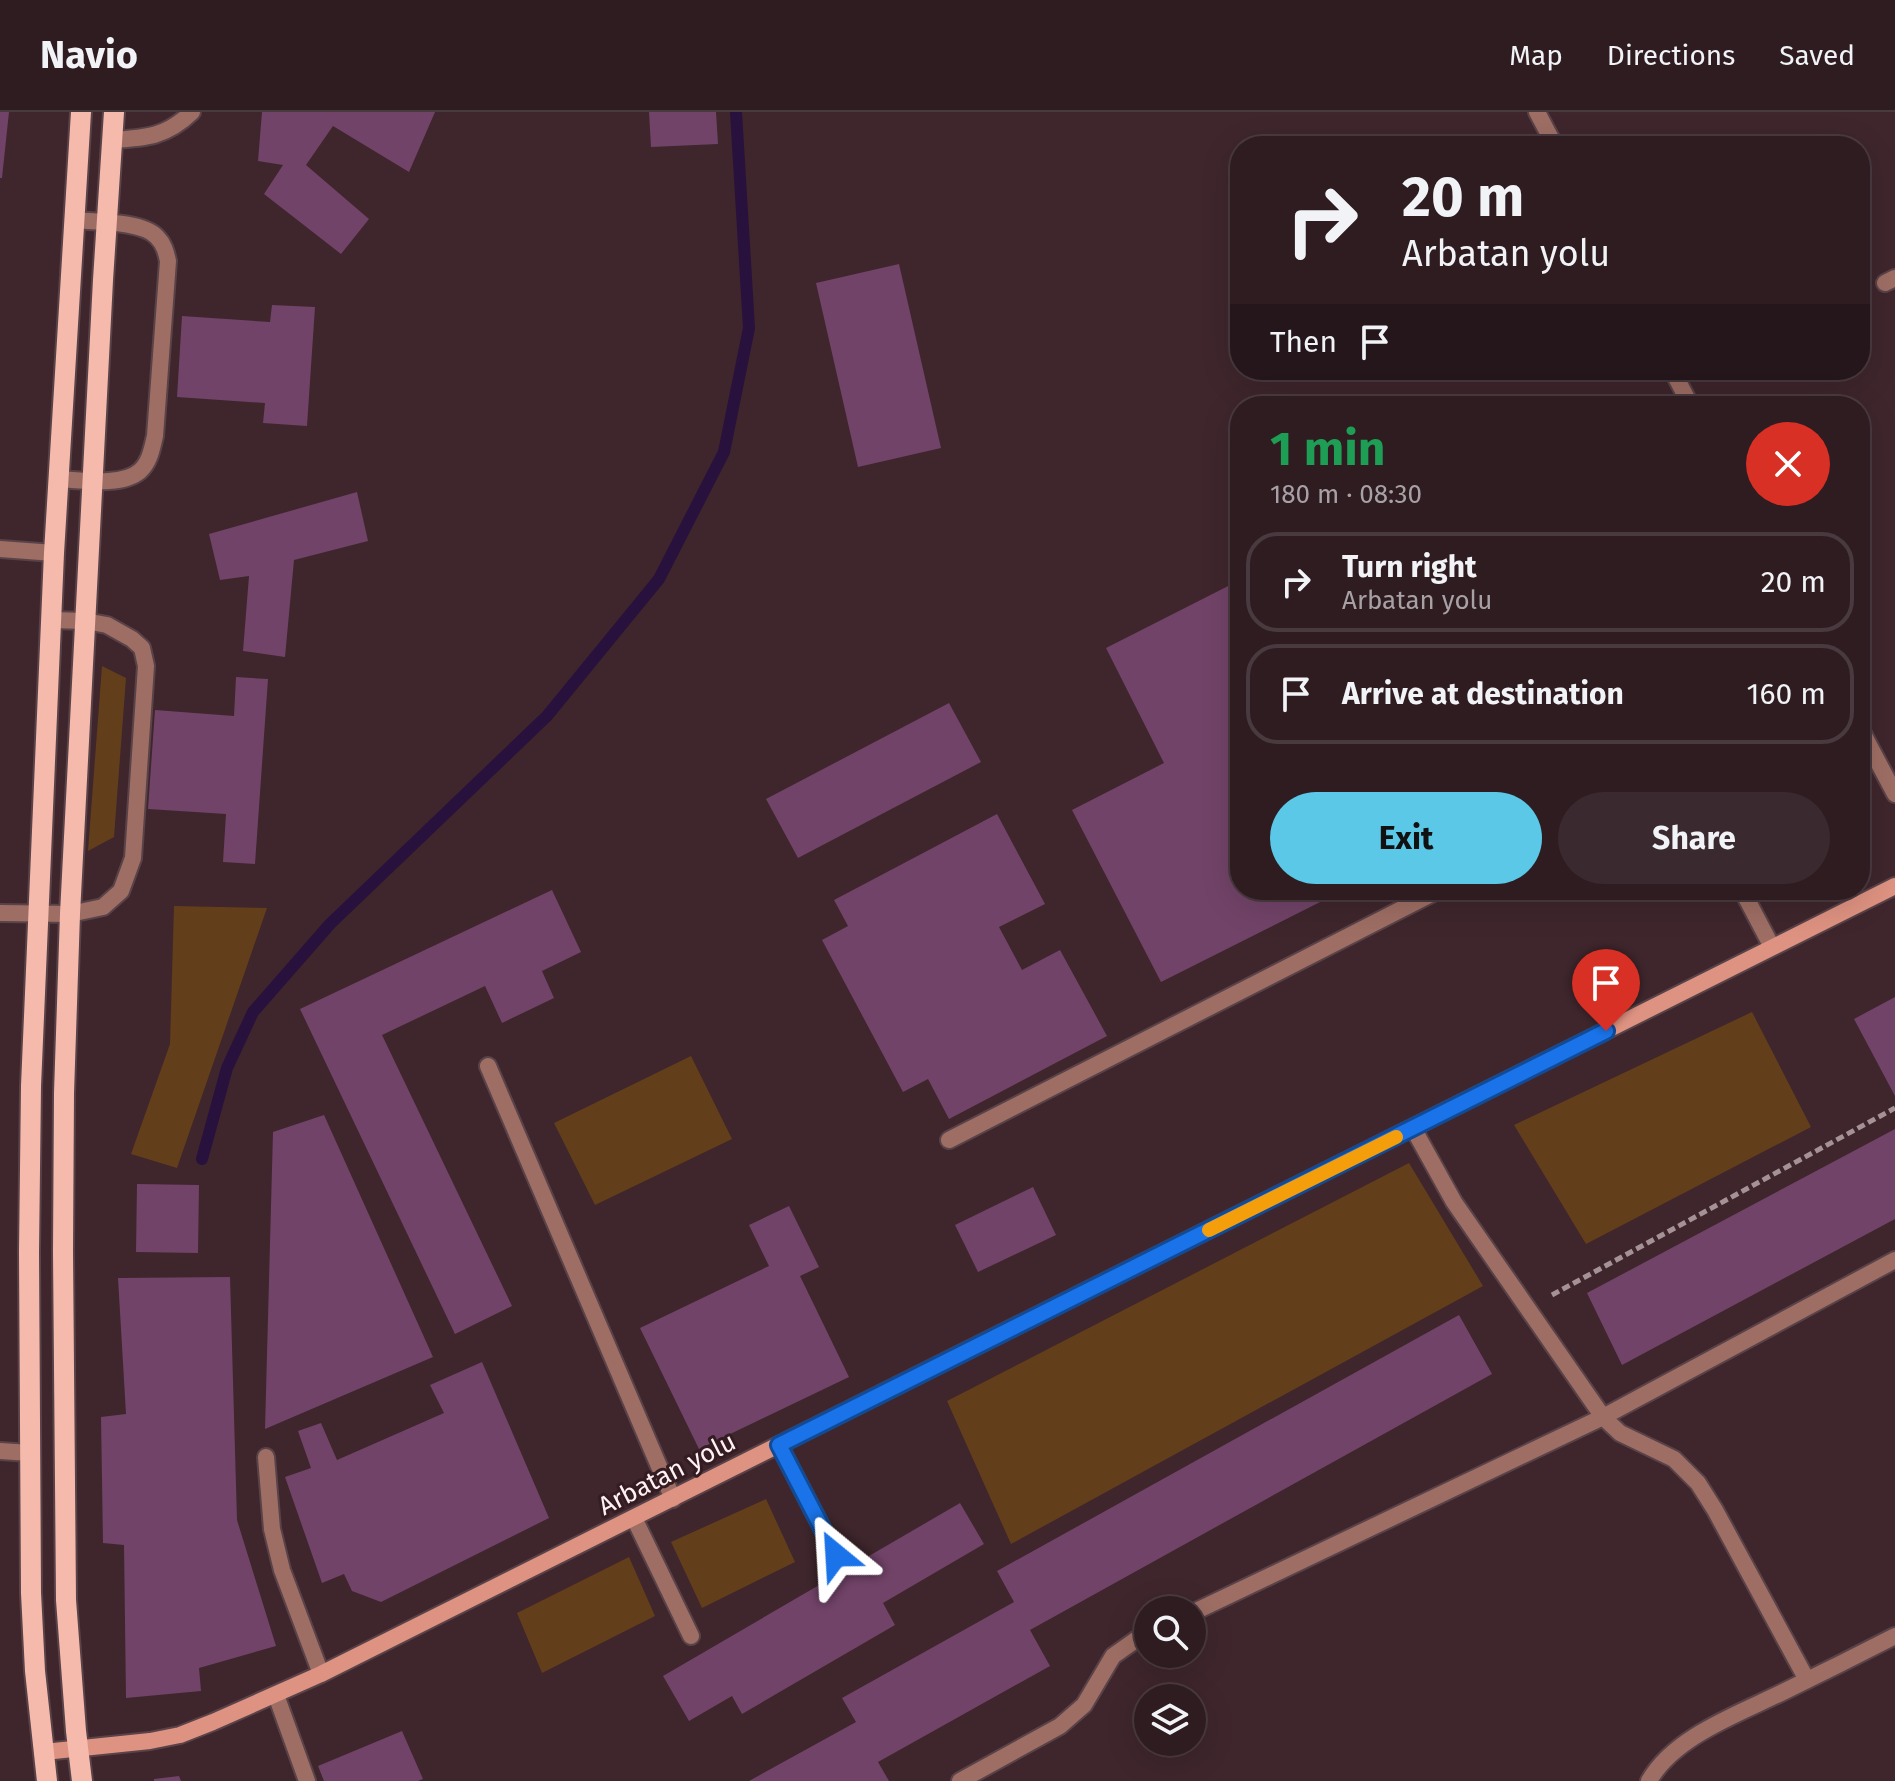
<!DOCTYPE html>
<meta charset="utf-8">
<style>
body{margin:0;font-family:"Fira Sans",sans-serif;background:#3a292e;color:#f1f3f6;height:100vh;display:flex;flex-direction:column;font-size:30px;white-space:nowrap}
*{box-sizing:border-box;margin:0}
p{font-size:26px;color:#a7a1a5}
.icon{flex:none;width:44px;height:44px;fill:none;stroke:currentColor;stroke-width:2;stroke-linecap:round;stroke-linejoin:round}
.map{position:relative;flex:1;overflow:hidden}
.panel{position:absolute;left:1230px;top:284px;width:640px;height:504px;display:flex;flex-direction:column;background:#2e1c21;border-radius:32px;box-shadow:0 8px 32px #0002,0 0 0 2px #493a3f}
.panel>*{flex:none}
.guide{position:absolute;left:1230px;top:24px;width:640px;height:244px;border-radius:32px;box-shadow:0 8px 32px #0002,0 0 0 2px #493a3f;background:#2e1c21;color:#f1f3f6;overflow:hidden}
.buttons{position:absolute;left:1134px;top:1484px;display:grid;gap:16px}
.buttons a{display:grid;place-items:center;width:72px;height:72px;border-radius:50%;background:#2e1c21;box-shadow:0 8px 32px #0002,0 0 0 2px #493a3f;font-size:40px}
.pin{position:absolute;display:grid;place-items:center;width:68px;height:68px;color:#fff;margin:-82px -34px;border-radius:50% 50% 50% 0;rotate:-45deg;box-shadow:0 0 8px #0007}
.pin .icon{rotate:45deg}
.me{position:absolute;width:88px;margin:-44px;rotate:333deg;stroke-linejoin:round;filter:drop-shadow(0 0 6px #0008)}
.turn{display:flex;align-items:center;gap:28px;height:168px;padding:0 40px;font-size:36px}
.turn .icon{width:104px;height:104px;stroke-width:2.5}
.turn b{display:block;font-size:56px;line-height:68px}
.then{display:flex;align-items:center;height:76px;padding:0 40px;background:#0003;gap:16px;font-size:30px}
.round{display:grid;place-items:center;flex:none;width:84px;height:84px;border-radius:42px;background:#3a292e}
.summary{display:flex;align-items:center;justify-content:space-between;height:136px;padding:0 40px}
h1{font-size:48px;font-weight:700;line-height:60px;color:#1e9e55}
.action{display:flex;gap:16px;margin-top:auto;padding:16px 40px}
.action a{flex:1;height:92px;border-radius:48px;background:#5ac8e6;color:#111;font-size:32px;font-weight:700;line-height:92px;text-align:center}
.action a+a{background:#3a292e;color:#f1f3f6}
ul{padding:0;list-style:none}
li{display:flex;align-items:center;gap:24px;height:100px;margin:0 16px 12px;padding:0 24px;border:4px solid #493a3f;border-radius:32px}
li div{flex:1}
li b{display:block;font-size:30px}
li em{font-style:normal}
header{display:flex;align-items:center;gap:48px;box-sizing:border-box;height:112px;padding:0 40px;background:#2e1c21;border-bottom:2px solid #493a3f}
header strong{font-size:38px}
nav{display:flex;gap:44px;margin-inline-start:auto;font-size:28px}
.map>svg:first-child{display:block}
</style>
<header>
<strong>Navio</strong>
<nav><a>Map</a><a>Directions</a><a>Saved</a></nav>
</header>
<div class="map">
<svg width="1895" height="1669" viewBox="0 0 1895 1669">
<rect width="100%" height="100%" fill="#3e262c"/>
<!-- green -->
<path fill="#633e1b" d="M 102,554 L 126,566 L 114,725 L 88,739 Z
M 174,794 L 267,796 L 177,1056 L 131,1042 L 170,932 Z
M 1752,900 L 1811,1015 L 1586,1132 L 1514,1013 Z
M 691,944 L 732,1027 L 595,1093 L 554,1011 Z
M 1409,1051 L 1483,1174 L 1011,1432 L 947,1289 Z
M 766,1387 L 795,1450 L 702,1496 L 671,1430 Z
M 629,1445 L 655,1504 L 542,1561 L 517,1501 Z"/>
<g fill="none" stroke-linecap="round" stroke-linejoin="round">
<!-- stream -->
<path stroke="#29113d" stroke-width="12" d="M 202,1047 L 227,956 L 253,900 L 330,812 L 547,604 L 659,467 L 724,340 L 749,216 L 736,0"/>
</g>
<!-- building -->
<path fill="#714368" d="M 0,0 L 9,0 L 2,66 L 0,66 Z
M 262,0 L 435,0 L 409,60 L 333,14 L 306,53 L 369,107 L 341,142 L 264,82 L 283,53 L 258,49 Z
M 649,0 L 716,0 L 718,32 L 651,35 Z
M 899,152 L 941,336 L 858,355 L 816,171 Z
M 272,193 L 315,195 L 307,314 L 263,311 L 265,291 L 177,285 L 182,204 L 270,210 Z
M 357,380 L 368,429 L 294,448 L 285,545 L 243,539 L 249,464 L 220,468 L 209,422 Z
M 1240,468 L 1240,778 L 1344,778 L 1161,870 L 1072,698 L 1164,651 L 1106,536 Z
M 236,565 L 268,567 L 255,752 L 223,750 L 226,702 L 148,697 L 155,598 L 234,604 Z
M 949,591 L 981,650 L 798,746 L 766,687 Z
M 997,702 L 1045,792 L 999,815 L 1022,858 L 1060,838 L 1107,924 L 949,1007 L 928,967 L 903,980 L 822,828 L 848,814 L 834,788 Z
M 552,778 L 581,840 L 542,859 L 554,886 L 502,911 L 485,874 L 382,923 L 512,1194 L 455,1222 L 300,897 Z
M 1895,885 L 1895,984 L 1854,907 Z
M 324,1003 L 433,1245 L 265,1317 L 273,1020 Z
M 1895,1017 L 1895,1107 L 1622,1253 L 1587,1181 Z
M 137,1072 L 199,1073 L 198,1141 L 136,1140 Z
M 1033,1075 L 1056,1123 L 978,1160 L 955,1113 Z
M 789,1094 L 819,1155 L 800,1164 L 849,1265 L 699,1337 L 640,1216 L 769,1154 L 749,1113 Z
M 230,1165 L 237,1408 L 276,1534 L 199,1556 L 201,1579 L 126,1586 L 124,1433 L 103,1431 L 101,1305 L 126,1302 L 118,1166 Z
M 1459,1203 L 1492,1262 L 1030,1518 L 1050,1554 L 878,1650 L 889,1669 L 749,1669 L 856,1610 L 842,1586 L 1014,1490 L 997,1459 Z
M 482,1250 L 549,1406 L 381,1490 L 352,1479 L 344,1462 L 322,1471 L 285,1365 L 311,1356 L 298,1319 L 321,1311 L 337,1348 L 444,1301 L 430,1273 Z
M 960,1391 L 984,1432 L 883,1491 L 895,1513 L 742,1602 L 732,1584 L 689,1609 L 663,1564 Z
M 402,1619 L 423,1667 L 418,1669 L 324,1669 L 318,1654 Z
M 179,1664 L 181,1669 L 154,1669 L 154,1667 Z"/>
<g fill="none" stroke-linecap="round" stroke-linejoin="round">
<!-- lane casing -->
<g stroke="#594248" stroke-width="20">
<path id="lane" d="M 1537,0 L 1555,34
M 112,28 C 146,26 166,25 192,0
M 1885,171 L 1895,166
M 1672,258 L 1691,294
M 58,367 C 81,368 122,375 140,359 C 150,350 152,336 155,324 L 168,149 C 166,140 164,132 157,125 C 143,109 96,110 74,108
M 0,437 L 54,441
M 1860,616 L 1895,682
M 1742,778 L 1772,835
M 0,801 L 70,802 L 103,795 L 121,779 L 133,746 L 146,554 L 142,536 L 132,527 L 107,513 L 85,509 L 52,508
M 488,954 L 673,1387
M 1413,1016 L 1454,1090 L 1603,1305 L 1620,1321 L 1674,1347 L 1698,1371 L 1715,1398 L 1807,1568
M 949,1028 L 1439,778
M 779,1333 L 836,1443
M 266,1345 L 272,1417 L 282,1458 L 321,1562
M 634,1406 L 691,1524
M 1192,1501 L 1603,1305 L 1895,1148
M 276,1583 L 307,1669
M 960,1669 L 1060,1614 L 1084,1593 L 1113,1544 L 1137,1527 L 1148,1522"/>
</g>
<!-- street casing -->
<g stroke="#594248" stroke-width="20">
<path id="street" d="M 0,1339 L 30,1341
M 1649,1669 C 1674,1624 1741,1601 1785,1579 C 1822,1561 1858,1543 1895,1524"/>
</g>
<!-- secondary casing -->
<g stroke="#594248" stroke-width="20">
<path id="secondary" d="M 44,1640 L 150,1629 L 180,1623 L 213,1610 L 321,1562 L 1895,774"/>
</g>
<!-- primary casing -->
<g stroke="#594248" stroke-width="24">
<path id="primary" d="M 47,1669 L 35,1559 L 31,1481 L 29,1140 L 31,974 L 54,441 L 81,0
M 82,1669 L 76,1619 L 66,1488 L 63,1139 L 64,981 L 70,802 L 103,168 L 114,0"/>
</g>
<!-- path -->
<path stroke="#a59297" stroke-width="5" stroke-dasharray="8 4" stroke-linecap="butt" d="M 1552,1183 L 1895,996"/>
<!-- lane -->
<use href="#lane" stroke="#9e6e64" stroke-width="16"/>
<!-- street -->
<use href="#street" stroke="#9e6e64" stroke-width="16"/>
<!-- secondary -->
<use href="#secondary" stroke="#de9281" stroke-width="16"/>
<!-- primary -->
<use href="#primary" stroke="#f6baad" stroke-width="20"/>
</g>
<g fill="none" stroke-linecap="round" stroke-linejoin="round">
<!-- route casing -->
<g stroke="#114b97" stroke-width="20">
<path id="route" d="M 836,1443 L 779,1333 L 1606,919"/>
</g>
<!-- route -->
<use href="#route" stroke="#1a73e8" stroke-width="14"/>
<!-- slow -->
<path stroke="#f59e0b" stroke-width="14" d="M 1209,1118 L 1396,1025"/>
</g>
<g text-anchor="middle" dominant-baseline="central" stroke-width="6" stroke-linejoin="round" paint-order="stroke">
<!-- street labels -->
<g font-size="26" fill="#fff1f4" stroke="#341c22">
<text transform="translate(667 1362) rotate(-27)">Arbatan yolu</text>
</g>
</g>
</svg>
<div class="buttons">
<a><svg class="icon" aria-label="search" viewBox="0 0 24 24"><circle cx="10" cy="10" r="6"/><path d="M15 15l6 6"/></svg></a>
<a><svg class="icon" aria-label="layers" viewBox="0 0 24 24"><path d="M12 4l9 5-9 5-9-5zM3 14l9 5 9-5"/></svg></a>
</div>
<div class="pin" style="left:1606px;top:919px;background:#d93025"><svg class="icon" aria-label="arrive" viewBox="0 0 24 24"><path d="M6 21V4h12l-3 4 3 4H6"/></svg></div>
<svg class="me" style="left:836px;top:1443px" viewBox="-20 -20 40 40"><path d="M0-17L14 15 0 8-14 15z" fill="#1a73e8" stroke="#fff" stroke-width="4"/></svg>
<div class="guide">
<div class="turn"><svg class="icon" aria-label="right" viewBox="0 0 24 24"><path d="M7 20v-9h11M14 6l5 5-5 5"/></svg><div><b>20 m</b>Arbatan yolu</div></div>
<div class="then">Then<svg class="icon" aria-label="arrive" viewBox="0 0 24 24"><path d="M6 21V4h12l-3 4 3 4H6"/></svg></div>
</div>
<section class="panel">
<div class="summary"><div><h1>1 min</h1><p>180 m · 08:30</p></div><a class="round" style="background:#d93025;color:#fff"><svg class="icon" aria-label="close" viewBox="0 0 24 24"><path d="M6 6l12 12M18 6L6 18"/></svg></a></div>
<ul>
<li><svg class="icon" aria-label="right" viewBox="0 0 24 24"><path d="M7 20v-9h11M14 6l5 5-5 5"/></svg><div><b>Turn right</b><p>Arbatan yolu</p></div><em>20 m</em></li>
<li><svg class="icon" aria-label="arrive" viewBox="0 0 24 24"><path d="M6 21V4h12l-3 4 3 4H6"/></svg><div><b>Arrive at destination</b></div><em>160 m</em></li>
</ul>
<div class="action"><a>Exit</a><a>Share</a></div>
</section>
</div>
